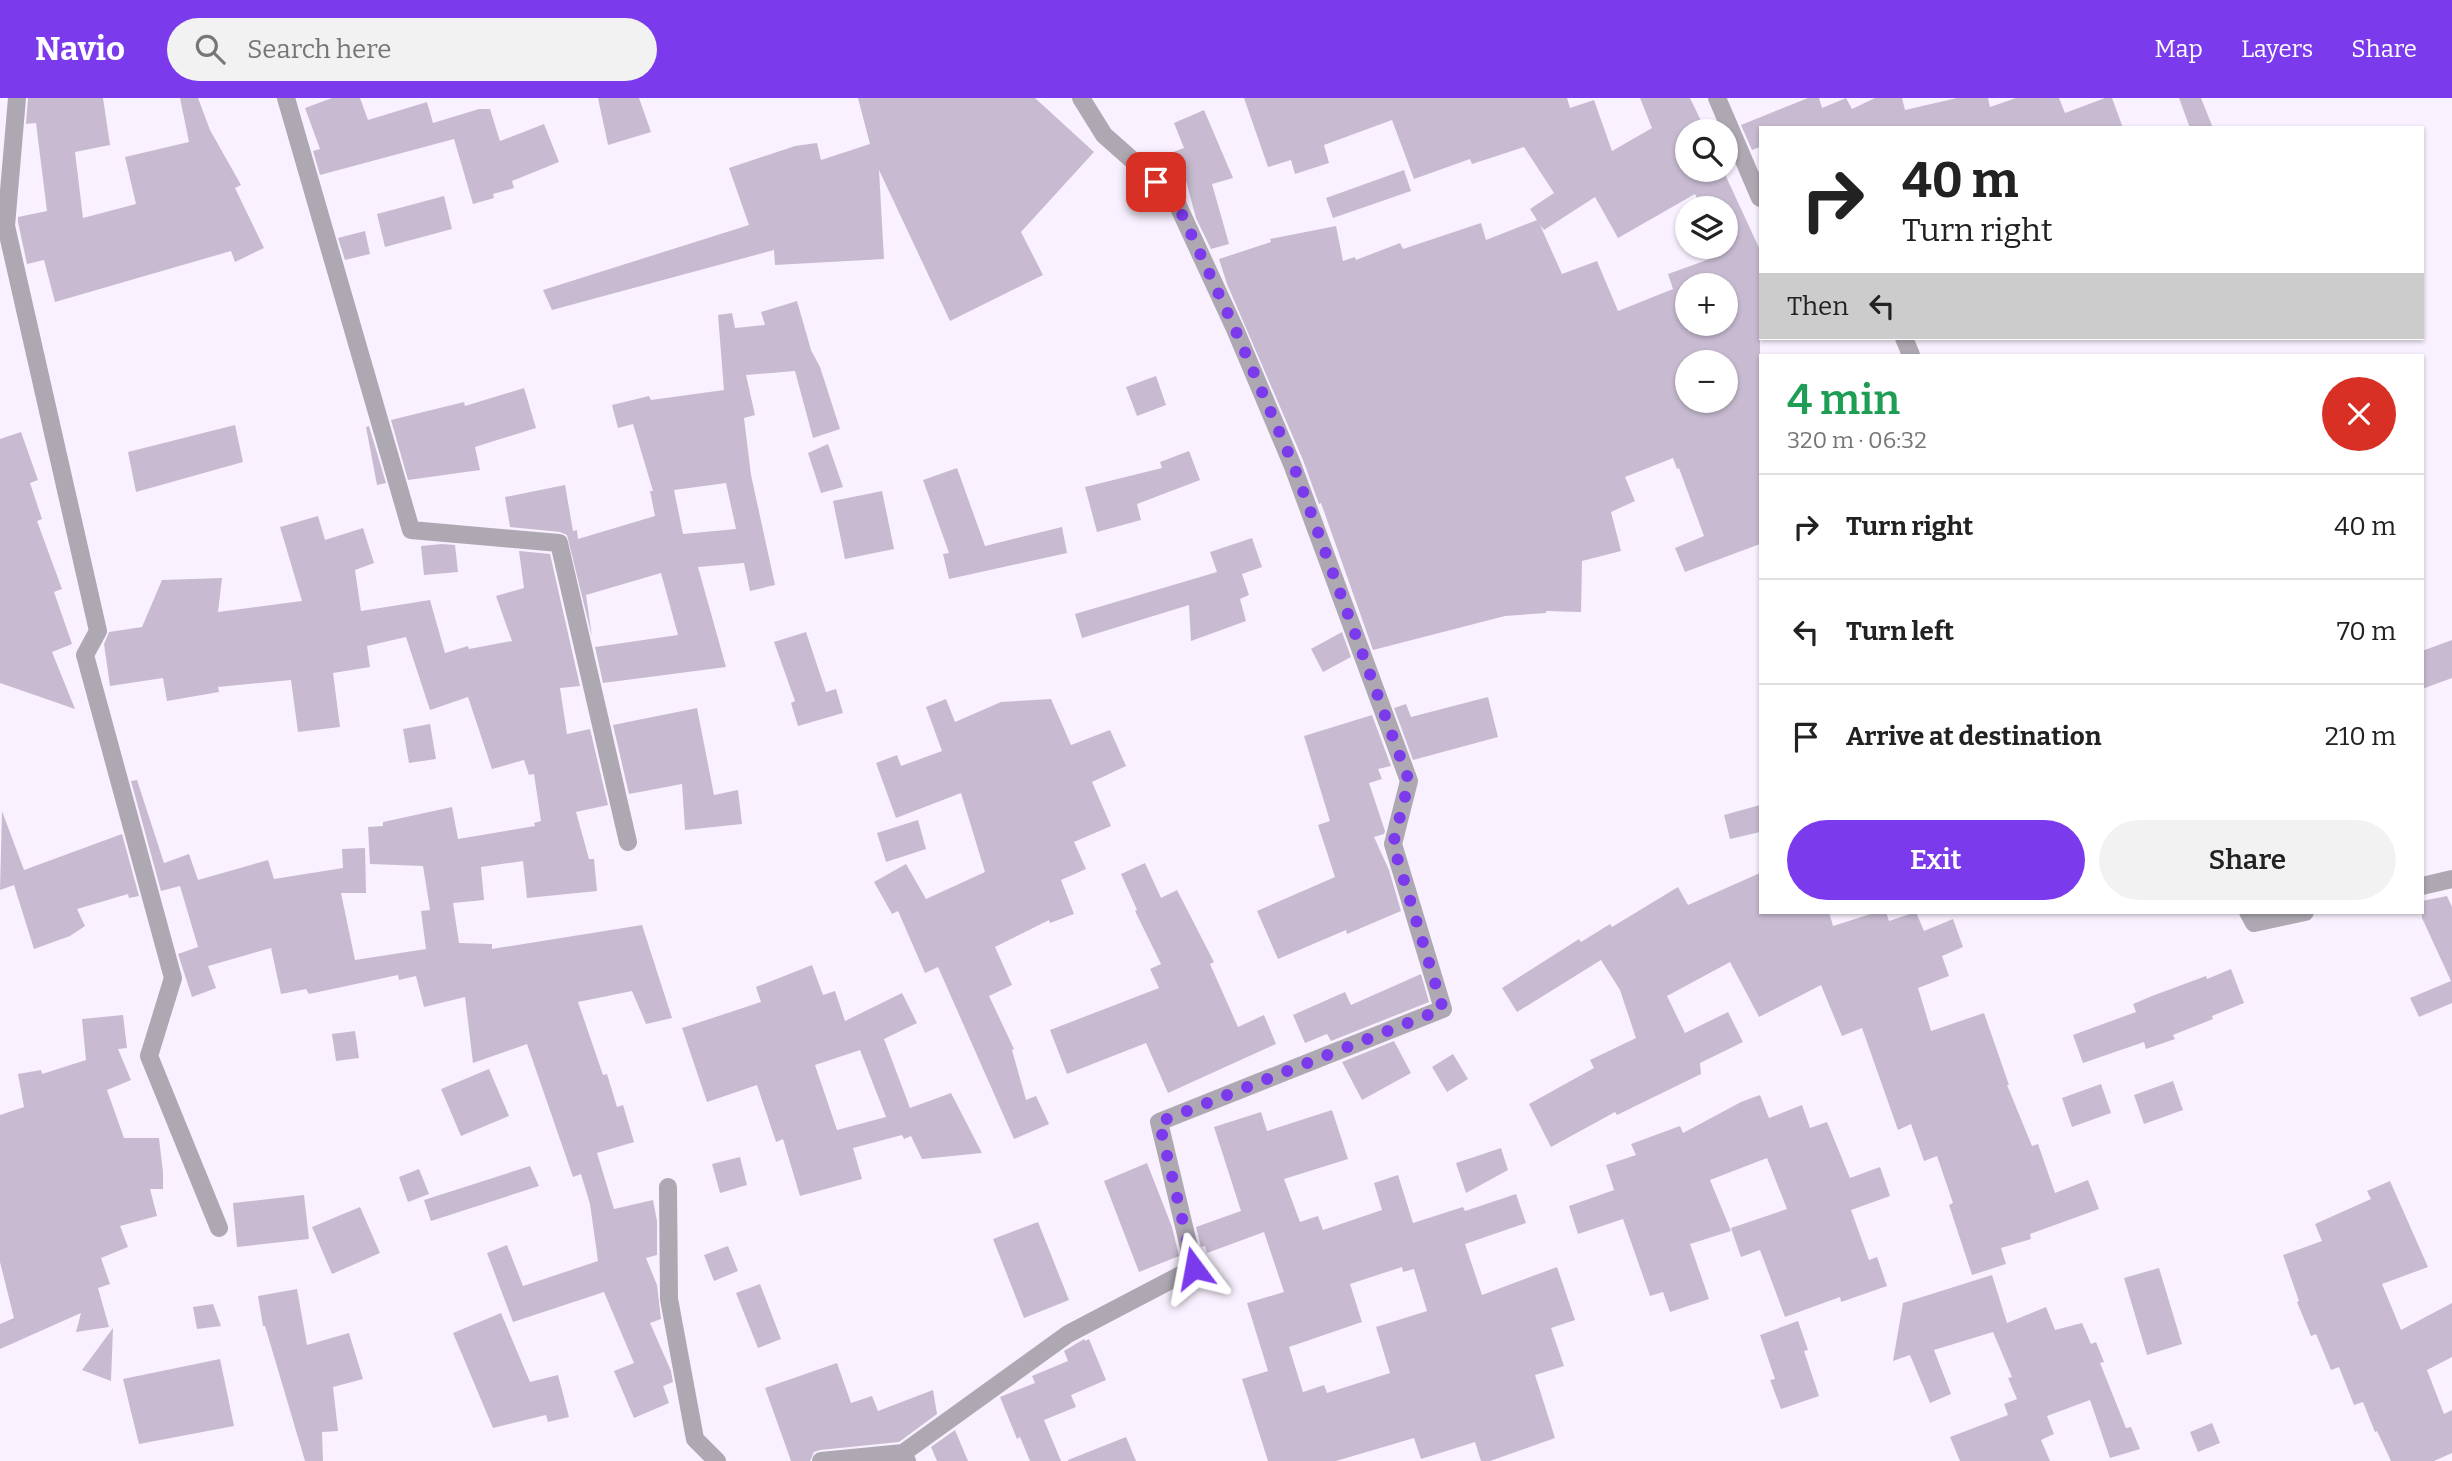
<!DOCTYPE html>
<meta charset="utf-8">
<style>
body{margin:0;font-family:Bitter,serif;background:#f2f2f2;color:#222;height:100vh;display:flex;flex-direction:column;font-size:26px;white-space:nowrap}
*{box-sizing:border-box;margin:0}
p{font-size:23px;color:#767676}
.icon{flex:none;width:38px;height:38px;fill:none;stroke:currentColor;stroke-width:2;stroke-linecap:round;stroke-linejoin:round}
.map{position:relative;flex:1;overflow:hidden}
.details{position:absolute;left:1759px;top:256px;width:665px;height:560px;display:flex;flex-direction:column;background:#fff;border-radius:0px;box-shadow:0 2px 5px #0004}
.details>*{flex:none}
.banner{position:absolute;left:1759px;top:28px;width:665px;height:214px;border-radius:0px;box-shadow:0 2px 5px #0004;background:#fff;color:#222;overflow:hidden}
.tools{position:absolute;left:1675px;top:21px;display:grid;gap:14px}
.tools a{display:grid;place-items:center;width:63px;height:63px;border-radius:50%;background:#fff;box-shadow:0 2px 5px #0004;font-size:35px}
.pin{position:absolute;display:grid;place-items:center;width:60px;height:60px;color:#fff;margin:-30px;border-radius:14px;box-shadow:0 4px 10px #0006}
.me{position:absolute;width:77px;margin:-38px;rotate:347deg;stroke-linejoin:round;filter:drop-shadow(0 0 5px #0008)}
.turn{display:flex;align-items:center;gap:24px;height:147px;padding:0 28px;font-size:32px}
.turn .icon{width:91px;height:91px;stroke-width:2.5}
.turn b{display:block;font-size:49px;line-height:60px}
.then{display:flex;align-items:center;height:66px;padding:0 28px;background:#0003;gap:14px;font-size:26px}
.round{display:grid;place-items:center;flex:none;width:74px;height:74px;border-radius:37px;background:#f2f2f2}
.overview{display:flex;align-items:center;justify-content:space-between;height:119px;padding:0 28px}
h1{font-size:42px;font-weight:600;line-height:52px;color:#1e9e55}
.action{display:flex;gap:14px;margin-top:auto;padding:14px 28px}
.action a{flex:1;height:80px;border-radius:42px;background:#7c3aed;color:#fff;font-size:28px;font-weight:600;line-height:80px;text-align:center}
.action a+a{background:#f2f2f2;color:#222}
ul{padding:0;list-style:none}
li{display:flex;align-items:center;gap:21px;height:105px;padding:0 28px;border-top:2px solid #e0e0e0}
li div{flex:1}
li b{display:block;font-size:26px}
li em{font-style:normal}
header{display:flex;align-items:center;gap:42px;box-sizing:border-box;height:98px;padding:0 35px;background:#7c3aed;color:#fff}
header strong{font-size:33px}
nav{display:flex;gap:38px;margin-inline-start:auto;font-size:24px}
.search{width:490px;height:63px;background:#f2f2f2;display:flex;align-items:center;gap:18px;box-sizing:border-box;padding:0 24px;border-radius:38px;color:#767676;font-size:26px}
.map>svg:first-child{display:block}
</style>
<header>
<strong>Navio</strong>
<div class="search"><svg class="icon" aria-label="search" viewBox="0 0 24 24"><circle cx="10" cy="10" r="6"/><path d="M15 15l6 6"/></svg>Search here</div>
<nav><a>Map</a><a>Layers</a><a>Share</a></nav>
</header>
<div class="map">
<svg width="2452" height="1363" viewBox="0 0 2452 1363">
<rect width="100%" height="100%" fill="#f9f1ff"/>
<!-- building -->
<path fill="#c8bbd1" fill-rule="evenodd" d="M 28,0 L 103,0 L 110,47 L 75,54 L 83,120 L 136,106 L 125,59 L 189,44 L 180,0 L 198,0 L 210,32 L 241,87 L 235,90 L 264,150 L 235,164 L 231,153 L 55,204 L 44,162 L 27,166 L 18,124 L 18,119 L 47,113 L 36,25 L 26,26 Z
M 332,0 L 360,0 L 368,22 L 427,4 L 433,25 L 479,11 L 490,11 L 500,43 L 544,26 L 559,64 L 512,83 L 514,90 L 493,96 L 494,100 L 473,106 L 454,41 L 320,77 L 313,53 L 320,51 L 305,10 Z
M 598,0 L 639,0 L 651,34 L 608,47 Z
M 858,0 L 1035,0 L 1094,54 L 1021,134 L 1043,177 L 950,223 L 879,72 L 884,161 L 775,167 L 774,152 L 552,212 L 543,192 L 749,127 L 729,70 L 795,48 L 817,45 L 821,62 L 870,46 Z
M 1244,0 L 1567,0 L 1570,10 L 1594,2 L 1612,53 L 1652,30 L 1640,0 L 1690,0 L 1706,33 L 1687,33 L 1687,72 L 1723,72 L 1760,152 L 1760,446 L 1685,474 L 1675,450 L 1704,438 L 1679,370 L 1677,371 L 1673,360 L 1625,379 L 1635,403 L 1611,414 L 1621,453 L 1582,463 L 1581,514 L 1546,513 L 1546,515 L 1505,518 L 1373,552 L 1321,405 L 1319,406 L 1303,362 L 1227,186 L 1219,161 L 1271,144 L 1270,141 L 1336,128 L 1343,163 L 1355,159 L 1356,162 L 1400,145 L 1403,151 L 1481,125 L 1486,142 L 1537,122 L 1530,111 L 1554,95 L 1524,49 L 1472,66 L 1470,61 L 1414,81 L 1392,22 L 1324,47 L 1329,65 L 1295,76 L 1291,62 L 1268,69 ZM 1695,96 L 1702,110 L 1726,110 L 1726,149 L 1713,149 L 1718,158 L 1668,176 L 1673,191 L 1618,213 L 1597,163 L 1562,176 L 1540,127 L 1544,132 L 1595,99 L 1618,140 ZM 1687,187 L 1726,187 L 1726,226 L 1687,226 ZM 1687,264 L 1726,264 L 1726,303 L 1687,303 Z
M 1808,0 L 1819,0 L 1822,10 L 1846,0 L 1852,11 L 1875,0 L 1902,0 L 1905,12 L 1957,0 L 1988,0 L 1990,9 L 2016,0 L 2059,0 L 2065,15 L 2105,0 L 2112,0 L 2123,30 L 1760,30 L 1760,49 L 1752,52 L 1741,27 Z
M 2179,0 L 2201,0 L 2213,30 L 2190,30 Z
M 1204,12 L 1233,80 L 1212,86 L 1229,146 L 1211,151 L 1196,120 L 1184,75 L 1170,80 L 1166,77 L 1160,59 L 1184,50 L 1174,25 Z
M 1404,72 L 1411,93 L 1333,120 L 1326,100 Z
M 444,98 L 452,131 L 385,149 L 377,116 Z
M 365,133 L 370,156 L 345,162 L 338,140 Z
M 797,203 L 811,252 L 820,269 L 840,331 L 813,340 L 795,273 L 746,277 L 755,317 L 744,320 L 751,377 L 775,487 L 750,493 L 744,465 L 698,469 L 726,569 L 603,585 L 595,549 L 678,537 L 661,475 L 586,497 L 592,539 L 567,437 L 560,434 L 510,429 L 505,399 L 565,387 L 573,433 L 577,432 L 578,441 L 655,418 L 650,393 L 653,393 L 633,326 L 618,330 L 612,307 L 649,298 L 651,302 L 724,292 L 718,217 L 732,215 L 735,230 L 765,227 L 761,214 ZM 726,385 L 736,431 L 683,436 L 674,392 Z
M 1156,278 L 1166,307 L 1137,318 L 1126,289 Z
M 524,290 L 536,330 L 475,349 L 480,372 L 408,382 L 391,322 L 464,304 L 465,308 Z
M 235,327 L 243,364 L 136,394 L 128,354 Z
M 369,328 L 386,385 L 377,387 L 366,329 Z
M 21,334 L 38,382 L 30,385 L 42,421 L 37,423 L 62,491 L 54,494 L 72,546 L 52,554 L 75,611 L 0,585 L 0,341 Z
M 828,346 L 843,389 L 821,395 L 808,355 Z
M 1189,353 L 1200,382 L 1137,406 L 1141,422 L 1097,434 L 1085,389 L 1162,370 L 1160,364 Z
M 957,370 L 985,448 L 1062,429 L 1067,455 L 949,481 L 943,456 L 949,455 L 923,382 Z
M 882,393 L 894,451 L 845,461 L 833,403 Z
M 318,418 L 325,442 L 363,430 L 374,465 L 355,472 L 361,513 L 430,502 L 445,555 L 468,548 L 469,551 L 512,543 L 496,498 L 524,490 L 519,453 L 550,456 L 580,588 L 560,590 L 567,636 L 590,631 L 608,707 L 576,714 L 589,761 L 594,761 L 597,793 L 527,800 L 523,763 L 481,769 L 484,802 L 453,805 L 459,845 L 492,846 L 492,851 L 642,827 L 672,920 L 646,926 L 632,893 L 578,904 L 603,977 L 607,976 L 617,1009 L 623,1007 L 634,1044 L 597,1055 L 614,1111 L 653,1102 L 657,1123 L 657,1157 L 646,1160 L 657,1187 L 661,1221 L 650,1225 L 671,1273 L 673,1284 L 663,1288 L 669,1305 L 634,1320 L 614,1273 L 634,1265 L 604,1194 L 513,1224 L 487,1155 L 507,1147 L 523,1188 L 598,1163 L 590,1106 L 581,1076 L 573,1079 L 527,946 L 473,965 L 465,899 L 424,909 L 416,878 L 399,882 L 398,877 L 309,896 L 306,891 L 281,896 L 271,850 L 208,868 L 216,890 L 192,899 L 178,856 L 198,849 L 180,788 L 161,793 L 131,683 L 137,682 L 164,765 L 189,756 L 198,782 L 268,762 L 274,781 L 343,770 L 342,751 L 365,750 L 366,795 L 341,795 L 355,862 L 426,851 L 421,813 L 430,812 L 423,768 L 370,766 L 368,729 L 383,728 L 383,724 L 452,709 L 458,741 L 535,728 L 534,725 L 541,723 L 534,676 L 529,677 L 524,662 L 492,671 L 468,599 L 430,612 L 406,539 L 367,548 L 370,569 L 333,575 L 340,629 L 298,634 L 291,582 L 218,589 L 219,594 L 167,603 L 163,580 L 110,588 L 104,546 L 109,534 L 142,529 L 162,482 L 222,480 L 218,514 L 302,503 L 280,429 Z
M 1252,440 L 1262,469 L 1242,476 L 1249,497 L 1240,501 L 1246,523 L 1191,543 L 1189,507 L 1082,540 L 1075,516 L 1217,474 L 1210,454 Z
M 442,446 L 455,447 L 458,474 L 424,477 L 421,448 Z
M 806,534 L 826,594 L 836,591 L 843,615 L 798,628 L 791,605 L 795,603 L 774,544 Z
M 1342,534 L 1351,559 L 1323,574 L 1311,551 Z
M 2452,542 L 2452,580 L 2422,591 L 2422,553 Z
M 1488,599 L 1498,639 L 1413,662 L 1394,610 L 1406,606 L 1411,619 Z
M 946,601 L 955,624 L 1001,604 L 1051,601 L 1071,647 L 1110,632 L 1126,668 L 1092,684 L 1111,728 L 1074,744 L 1086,771 L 1061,782 L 1074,816 L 1050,825 L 1049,822 L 995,849 L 1012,887 L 989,898 L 1014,951 L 1012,952 L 1026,1002 L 1036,998 L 1049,1026 L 1014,1041 L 938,869 L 925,875 L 898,813 L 892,816 L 874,784 L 906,766 L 926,801 L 985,774 L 961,695 L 896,720 L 876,665 L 897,657 L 901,668 L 942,653 L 926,609 Z
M 697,610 L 714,697 L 738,692 L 742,726 L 685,732 L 682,686 L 629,696 L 613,627 Z
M 1372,617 L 1391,668 L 1378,671 L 1382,681 L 1369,685 L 1385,733 L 1384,736 L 1374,739 L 1389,772 L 1401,813 L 1347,836 L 1346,832 L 1278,861 L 1257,813 L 1335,779 L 1318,727 L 1330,723 L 1304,638 Z
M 430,626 L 436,661 L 409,665 L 403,631 Z
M 1760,707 L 1760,734 L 1730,741 L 1724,717 Z
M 2,713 L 24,772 L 122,736 L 139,798 L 129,800 L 128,796 L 77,811 L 85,828 L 70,838 L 34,851 L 14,787 L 0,792 Z
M 918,722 L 926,751 L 886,764 L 877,735 Z
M 1145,765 L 1161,800 L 1177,792 L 1214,864 L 1210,866 L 1238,929 L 1264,917 L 1276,946 L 1168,995 L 1146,945 L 1067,976 L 1050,932 L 1159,890 L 1150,871 L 1161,866 L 1135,813 L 1137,812 L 1121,776 Z
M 1760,775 L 1760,814 L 1829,814 L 1833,828 L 1877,814 L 1886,814 L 1889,823 L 1916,814 L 1924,833 L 1953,821 L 1963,849 L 1942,858 L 1949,878 L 1918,890 L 1931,933 L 1984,915 L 2009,987 L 2007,987 L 2032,1048 L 2038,1046 L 2055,1095 L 2088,1082 L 2099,1111 L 2030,1136 L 2031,1141 L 2001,1150 L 2006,1166 L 1972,1177 L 1949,1107 L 1953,1105 L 1937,1058 L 1924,1063 L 1911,1026 L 1898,1032 L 1862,930 L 1842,938 L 1821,887 L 1759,919 L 1730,864 L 1667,898 L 1685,935 L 1728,914 L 1743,944 L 1700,965 L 1701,976 L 1617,1017 L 1615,1014 L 1551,1049 L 1529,1006 L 1594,970 L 1590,962 L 1636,940 L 1620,892 L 1601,862 L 1517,914 L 1502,890 L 1579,841 L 1581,844 L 1610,826 L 1612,829 L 1678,789 L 1688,807 Z
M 2447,798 L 2452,809 L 2452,905 L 2419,919 L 2410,900 L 2451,883 L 2422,820 L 2422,803 Z
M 812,867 L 823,897 L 835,893 L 845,923 L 902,895 L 917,925 L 884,941 L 910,1010 L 951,995 L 982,1055 L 922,1061 L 911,1038 L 904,1041 L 902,1037 L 853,1050 L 862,1081 L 800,1098 L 783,1041 L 776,1044 L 757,987 L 707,1004 L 682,930 L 761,904 L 756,889 ZM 860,952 L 886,1019 L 837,1032 L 815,967 Z
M 2231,871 L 2244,905 L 2212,918 L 2213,921 L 2173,937 L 2175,941 L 2146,951 L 2144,944 L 2083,965 L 2073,937 L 2136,914 L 2133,906 L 2152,898 L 2206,878 L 2207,881 Z
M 1421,876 L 1429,904 L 1331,943 L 1327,936 L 1305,945 L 1293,917 L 1345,894 L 1351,907 Z
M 123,917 L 127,950 L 118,951 L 131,982 L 107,992 L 124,1040 L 159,1040 L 163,1074 L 163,1091 L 150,1091 L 157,1118 L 120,1128 L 128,1149 L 101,1160 L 110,1186 L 98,1190 L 109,1229 L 76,1234 L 81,1215 L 0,1251 L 0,1226 L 14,1220 L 0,1164 L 0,1017 L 24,1009 L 18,976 L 41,972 L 42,976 L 86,962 L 82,921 Z
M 355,933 L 359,960 L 336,963 L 332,936 Z
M 1394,943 L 1411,975 L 1362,1002 L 1342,964 Z
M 1453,956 L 1468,981 L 1447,994 L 1432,969 Z
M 489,971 L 509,1018 L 461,1038 L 441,991 Z
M 2173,983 L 2183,1012 L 2144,1026 L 2134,997 Z
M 2101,986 L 2111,1015 L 2072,1029 L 2062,1000 Z
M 1760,997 L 1769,1020 L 1802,1007 L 1810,1030 L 1827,1024 L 1850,1080 L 1880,1069 L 1890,1098 L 1851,1112 L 1869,1162 L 1877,1159 L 1887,1188 L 1841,1204 L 1840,1199 L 1785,1219 L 1760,1152 L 1741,1159 L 1731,1130 L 1787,1111 L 1767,1060 L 1710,1082 L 1731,1133 L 1690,1146 L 1709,1201 L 1670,1214 L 1663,1194 L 1650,1198 L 1623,1121 L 1578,1136 L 1569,1108 L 1614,1092 L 1606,1067 L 1636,1057 L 1631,1046 L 1680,1028 L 1683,1035 L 1741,1004 Z
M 1332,1012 L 1348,1061 L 1284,1081 L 1300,1124 L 1318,1118 L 1323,1132 L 1382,1112 L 1374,1085 L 1398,1077 L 1413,1125 L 1463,1109 L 1465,1113 L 1516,1096 L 1526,1125 L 1465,1146 L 1482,1197 L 1557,1169 L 1575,1222 L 1551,1230 L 1564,1268 L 1535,1277 L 1555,1340 L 1490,1363 L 1481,1363 L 1475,1344 L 1421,1361 L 1414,1340 L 1336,1363 L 1268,1363 L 1242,1281 L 1268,1273 L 1247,1205 L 1284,1194 L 1264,1134 L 1207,1155 L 1205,1148 L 1201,1149 L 1196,1129 L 1241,1113 L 1214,1029 L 1261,1014 L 1267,1033 ZM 1402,1169 L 1403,1174 L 1414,1171 L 1427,1213 L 1376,1229 L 1390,1275 L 1327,1295 L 1324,1287 L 1303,1294 L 1289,1249 L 1362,1224 L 1350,1186 Z
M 1501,1050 L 1508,1072 L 1466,1095 L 1456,1065 Z
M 740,1059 L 747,1087 L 720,1095 L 712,1066 Z
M 1147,1065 L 1172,1129 L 1179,1158 L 1139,1174 L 1104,1083 Z
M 530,1068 L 539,1088 L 431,1123 L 424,1102 Z
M 419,1071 L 429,1096 L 408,1104 L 399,1079 Z
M 2390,1083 L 2428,1169 L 2382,1186 L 2401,1232 L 2452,1205 L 2452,1259 L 2427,1272 L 2444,1316 L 2452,1312 L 2452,1355 L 2434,1363 L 2391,1363 L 2377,1333 L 2375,1334 L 2363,1304 L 2354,1307 L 2339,1269 L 2331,1272 L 2316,1236 L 2311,1238 L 2297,1204 L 2299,1203 L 2283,1157 L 2322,1143 L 2315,1126 L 2371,1101 L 2367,1093 Z
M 304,1097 L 309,1141 L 237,1149 L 233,1105 Z
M 360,1109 L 380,1155 L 332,1176 L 312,1129 Z
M 1038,1124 L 1069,1202 L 1024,1220 L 993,1141 Z
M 728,1148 L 738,1173 L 714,1183 L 704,1157 Z
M 2159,1170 L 2182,1246 L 2147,1257 L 2124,1180 Z
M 1992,1177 L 2007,1225 L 2046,1209 L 2055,1232 L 2082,1225 L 2091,1246 L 2096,1244 L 2104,1264 L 2100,1265 L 2126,1330 L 2131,1329 L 2140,1351 L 2110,1360 L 2090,1302 L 2047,1318 L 2054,1336 L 2041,1342 L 2050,1363 L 1960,1363 L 1950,1339 L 2008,1317 L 2004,1306 L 2017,1301 L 2008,1280 L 2012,1279 L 1993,1234 L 1934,1252 L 1951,1296 L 1930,1305 L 1910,1257 L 1893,1263 L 1903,1205 Z
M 760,1186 L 781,1241 L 758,1250 L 736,1195 Z
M 297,1191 L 307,1247 L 349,1235 L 363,1281 L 333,1289 L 338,1333 L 322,1334 L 323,1363 L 305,1363 L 265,1228 L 263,1228 L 258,1198 Z
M 213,1206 L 221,1228 L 197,1231 L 193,1209 Z
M 501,1215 L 530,1284 L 558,1277 L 569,1319 L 548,1324 L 546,1317 L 493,1330 L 453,1235 Z
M 1798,1223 L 1808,1252 L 1804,1253 L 1819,1298 L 1781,1311 L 1770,1282 L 1775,1281 L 1760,1237 Z
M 113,1230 L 111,1283 L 82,1272 Z
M 1084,1241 L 1085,1243 L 1089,1241 L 1106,1282 L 1071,1297 L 1076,1309 L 1044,1322 L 1061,1363 L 1030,1363 L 1020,1339 L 1017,1341 L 1000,1299 L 1035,1285 L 1032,1278 L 1068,1263 L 1064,1253 Z
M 220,1261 L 234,1328 L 139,1346 L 123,1281 Z
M 837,1265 L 851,1305 L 872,1298 L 878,1313 L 933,1292 L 937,1316 L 899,1344 L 820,1352 L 814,1354 L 810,1363 L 791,1363 L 765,1290 Z
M 2212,1325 L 2220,1345 L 2198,1354 L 2190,1334 Z
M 955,1332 L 968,1363 L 937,1363 L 931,1349 Z
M 1126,1339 L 1136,1363 L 1068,1363 L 1068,1362 Z"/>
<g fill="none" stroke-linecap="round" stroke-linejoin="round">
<!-- street -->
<path stroke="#aea8b2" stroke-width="18" d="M 17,0 L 6,128 L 98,533 L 85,557 L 173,880 L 149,958 L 219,1130
M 286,0 L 411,432 L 559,445 L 628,744
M 1717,0 L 1760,100
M 1904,240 L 1911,257
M 2422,788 L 2452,781
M 2248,814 L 2254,825 L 2305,814
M 668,1089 L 669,1201 L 695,1341 L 717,1363
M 903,1355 L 1068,1236 L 1194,1170 L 1159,1024 L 1443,911 L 1393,746 L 1409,683 L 1292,366 L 1235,231 L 1174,99 L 1104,37 L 1081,0
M 821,1363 L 903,1355 L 907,1363"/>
</g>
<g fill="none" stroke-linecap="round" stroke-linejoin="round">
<!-- route -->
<path stroke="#7c3aed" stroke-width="12" stroke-dasharray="0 21.6" d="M 1156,84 L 1174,99 L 1235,231 L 1293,366 L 1409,683 L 1393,746 L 1443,911 L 1159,1024 L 1194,1170"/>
</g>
</svg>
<div class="tools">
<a><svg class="icon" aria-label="search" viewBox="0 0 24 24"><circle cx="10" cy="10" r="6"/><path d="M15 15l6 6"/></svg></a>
<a><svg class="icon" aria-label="layers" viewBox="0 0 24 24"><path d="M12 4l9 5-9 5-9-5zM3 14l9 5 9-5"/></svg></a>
<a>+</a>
<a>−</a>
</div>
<div class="pin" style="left:1156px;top:84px;background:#d93025"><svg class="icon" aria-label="arrive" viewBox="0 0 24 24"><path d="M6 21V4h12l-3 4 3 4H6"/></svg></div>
<svg class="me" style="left:1194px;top:1170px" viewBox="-20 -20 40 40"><path d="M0-17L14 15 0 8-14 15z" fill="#7c3aed" stroke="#fff" stroke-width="4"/></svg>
<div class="banner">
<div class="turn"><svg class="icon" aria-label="right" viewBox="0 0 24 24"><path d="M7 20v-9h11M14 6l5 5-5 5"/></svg><div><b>40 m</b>Turn right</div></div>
<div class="then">Then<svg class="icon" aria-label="left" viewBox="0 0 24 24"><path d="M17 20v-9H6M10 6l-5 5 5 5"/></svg></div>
</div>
<section class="details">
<div class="overview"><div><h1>4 min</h1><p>320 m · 06:32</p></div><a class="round" style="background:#d93025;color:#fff"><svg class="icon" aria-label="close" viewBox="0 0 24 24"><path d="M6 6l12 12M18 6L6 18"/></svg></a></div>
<ul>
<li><svg class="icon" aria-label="right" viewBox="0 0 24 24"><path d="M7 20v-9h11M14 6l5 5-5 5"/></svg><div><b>Turn right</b></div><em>40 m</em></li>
<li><svg class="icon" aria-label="left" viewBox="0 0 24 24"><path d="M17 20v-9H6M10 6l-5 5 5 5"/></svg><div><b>Turn left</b></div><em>70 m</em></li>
<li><svg class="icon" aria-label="arrive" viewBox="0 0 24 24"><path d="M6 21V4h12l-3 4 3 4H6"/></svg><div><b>Arrive at destination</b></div><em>210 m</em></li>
</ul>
<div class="action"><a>Exit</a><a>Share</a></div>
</section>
</div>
